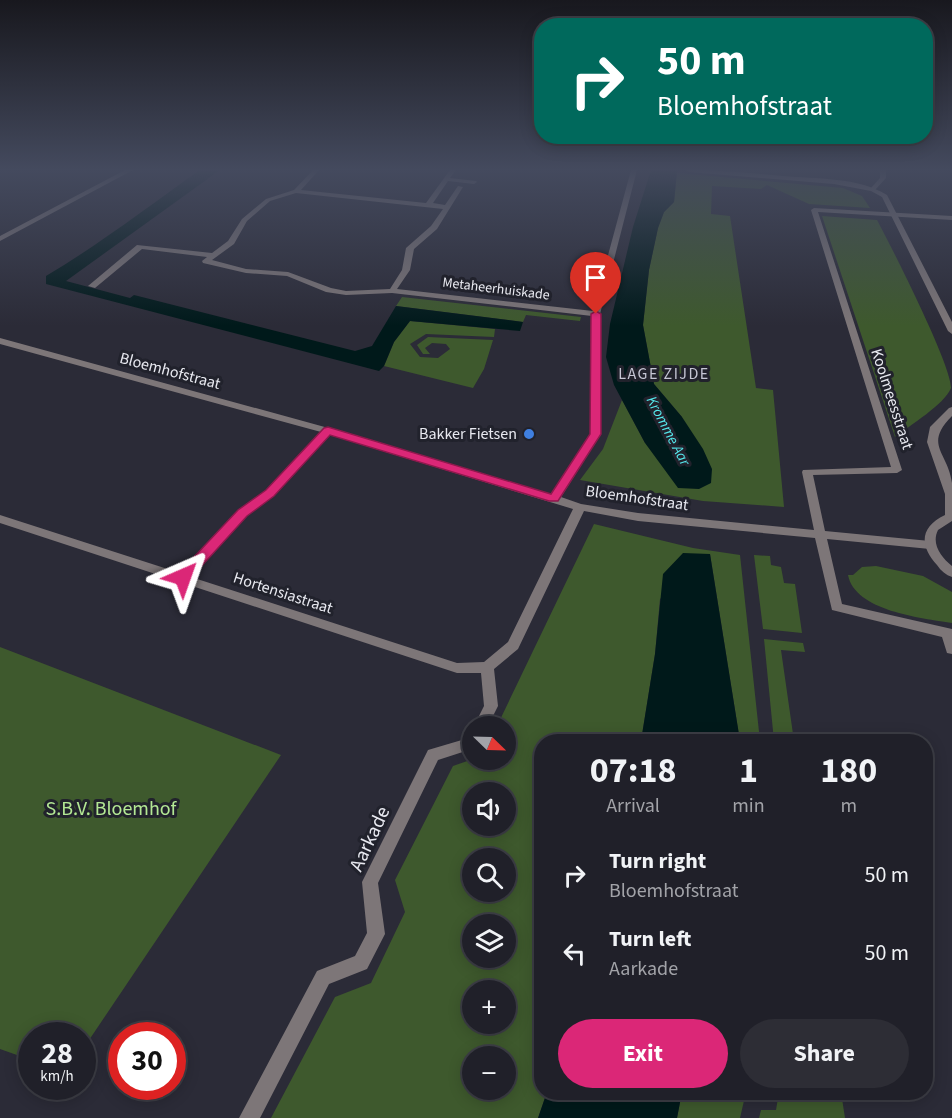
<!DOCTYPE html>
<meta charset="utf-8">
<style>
body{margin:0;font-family:"Source Sans 3",sans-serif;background:#2d2d35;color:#f1f3f6;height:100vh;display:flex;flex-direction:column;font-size:22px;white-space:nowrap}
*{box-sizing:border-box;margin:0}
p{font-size:20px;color:#a2a3a8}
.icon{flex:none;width:33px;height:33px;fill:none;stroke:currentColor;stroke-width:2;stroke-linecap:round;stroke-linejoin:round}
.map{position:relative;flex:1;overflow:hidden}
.panel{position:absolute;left:534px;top:734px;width:399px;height:366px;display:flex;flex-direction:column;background:#202029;border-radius:24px;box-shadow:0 3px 15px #0003,0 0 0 2px #3d3e46}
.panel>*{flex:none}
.hud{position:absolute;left:534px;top:18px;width:399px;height:126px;border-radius:24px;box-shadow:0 3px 15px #0003,0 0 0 2px #3d3e46;background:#00695c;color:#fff;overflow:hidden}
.needle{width:39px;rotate:113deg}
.fabs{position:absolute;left:462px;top:716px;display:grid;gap:12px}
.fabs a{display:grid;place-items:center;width:54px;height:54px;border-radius:50%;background:#202029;box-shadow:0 3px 15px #0003,0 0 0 2px #3d3e46;font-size:30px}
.speed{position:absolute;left:18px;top:1022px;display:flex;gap:12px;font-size:30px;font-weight:700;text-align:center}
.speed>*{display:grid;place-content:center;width:78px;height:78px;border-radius:50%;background:#202029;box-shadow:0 3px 15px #0003,0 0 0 2px #3d3e46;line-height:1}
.speed small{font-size:15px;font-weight:400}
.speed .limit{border:9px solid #d22;background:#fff;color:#111}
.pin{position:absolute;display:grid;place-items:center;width:51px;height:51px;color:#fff;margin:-62px -26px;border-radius:50% 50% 50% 0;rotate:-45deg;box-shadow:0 0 6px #0007}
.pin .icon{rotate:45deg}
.me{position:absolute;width:66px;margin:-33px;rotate:43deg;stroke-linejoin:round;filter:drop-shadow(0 0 4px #0008)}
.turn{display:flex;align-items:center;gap:21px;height:126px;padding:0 24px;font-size:27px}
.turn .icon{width:78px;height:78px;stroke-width:2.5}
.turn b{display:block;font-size:42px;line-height:51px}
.eta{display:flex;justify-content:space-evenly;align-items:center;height:102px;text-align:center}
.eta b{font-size:36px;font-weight:700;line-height:42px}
.cta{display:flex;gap:12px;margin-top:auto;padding:12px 24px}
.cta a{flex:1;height:69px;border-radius:36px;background:#db2777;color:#fff;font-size:24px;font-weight:700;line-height:69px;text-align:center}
.cta a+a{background:#2d2d35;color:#f1f3f6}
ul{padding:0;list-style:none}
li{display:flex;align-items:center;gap:18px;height:78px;padding:0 24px}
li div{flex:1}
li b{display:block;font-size:22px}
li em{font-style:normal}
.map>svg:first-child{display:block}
</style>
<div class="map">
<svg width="952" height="1118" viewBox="0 0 952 1118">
<rect width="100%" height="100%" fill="#2b2b37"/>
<!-- green -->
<path fill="#3e592d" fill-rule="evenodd" d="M 677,173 L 843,188 L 862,196 L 870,208 L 809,204 L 767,185 L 761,189 L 712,186 L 711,214 L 730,216 L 756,388 L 773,390 L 784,507 L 703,501 L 580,480 L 603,449 L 622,400 L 645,443 L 682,417 L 654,384 L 643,325 L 649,270 L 658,228 L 664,212 L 674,202 Z
M 822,216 L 877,220 C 891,246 952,366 951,388 C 944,405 910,425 895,437 Z
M 402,297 L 581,317 L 580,321 L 526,315 L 523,322 L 396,306 Z
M 410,321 L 495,329 L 494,337 L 426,334 L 410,344 L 420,357 L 438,358 L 450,349 L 446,344 L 432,343 L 425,348 L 430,354 L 423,354 L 417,345 L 428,337 L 493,340 L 484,369 L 473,388 L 384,366 L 394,342 Z
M 594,524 L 693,548 L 740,555 L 760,741 L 740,741 L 710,554 L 660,599 L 655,654 L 641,741 L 542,741 L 542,1092 L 547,1092 L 538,1118 L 271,1118 L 335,997 L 371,983 L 405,912 L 395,880 L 453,766 L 473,759 L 506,759 L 506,726 L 497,726 ZM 472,792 L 506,792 L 506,825 L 472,825 ZM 472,858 L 506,858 L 506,891 L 472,891 ZM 472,924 L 506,924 L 506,957 L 472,957 ZM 472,990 L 506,990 L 506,1023 L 472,1023 ZM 472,1056 L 506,1056 L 506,1089 L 472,1089 Z
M 754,555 L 770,556 L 771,565 L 781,567 L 784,583 L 795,584 L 802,633 L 763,629 Z
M 876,566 L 923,576 L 952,592 L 952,623 C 921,618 855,611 848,575 L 853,575 L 862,567 Z
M 764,639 L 803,643 L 805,652 L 781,650 L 794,741 L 774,741 Z
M 0,647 L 281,755 L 83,1049 L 82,1035 L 32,1035 L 31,1060 L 0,1049 Z
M 682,1092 L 746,1092 L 740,1118 L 677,1118 Z
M 779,1092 L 841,1092 L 845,1118 L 759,1118 L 761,1110 L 776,1110 Z"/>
<!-- water -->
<path fill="#00191a" d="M 200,170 L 220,170 L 66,281 L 130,298 L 134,295 L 355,351 L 372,346 L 396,306 L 523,322 L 520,331 L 410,321 L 394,342 L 384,366 L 379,371 L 46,284 L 46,276 C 100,244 149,206 200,170 Z
M 651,170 L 677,170 L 674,202 L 664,212 L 658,228 L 649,270 L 643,325 L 654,384 L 682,417 L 703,449 L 712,469 L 711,483 L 699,489 L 678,488 L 645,443 L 614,385 L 606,357 L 610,324 L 633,227 Z
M 683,553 L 710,554 L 740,741 L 641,741 L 655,654 L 663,574 Z
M 547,1092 L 682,1092 L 677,1118 L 538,1118 Z"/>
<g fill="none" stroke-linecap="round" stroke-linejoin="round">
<!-- minor -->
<path fill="#7d7678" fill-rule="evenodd" d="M 313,170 L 319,170 L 301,190 L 426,203 L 450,170 L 456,170 L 450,178 L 476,181 L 477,182 L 474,184 L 448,181 L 433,203 L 445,205 L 458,186 L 463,187 L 437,229 L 414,249 L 410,270 L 397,289 L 593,311 L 631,170 L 637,170 L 600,314 L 601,434 L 561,497 L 581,504 L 638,513 L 814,530 L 802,472 L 803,470 L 891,467 L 811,210 L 814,208 L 952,216 L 952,220 L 818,212 L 902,470 L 897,473 L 813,475 L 825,531 L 930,541 L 936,545 L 930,549 L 827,539 L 842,604 L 952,629 L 952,654 L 947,653 L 942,637 L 832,610 L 815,538 L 638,521 L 584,511 L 518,649 L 494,669 L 498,706 L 488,726 L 474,726 L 484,706 L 481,673 L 457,673 L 0,523 L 0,515 L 180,573 L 239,510 L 266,491 L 321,432 L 0,344 L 0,338 L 332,429 L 551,495 L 591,434 L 592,316 L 392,293 L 346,295 L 326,292 L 287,276 L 246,273 L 203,263 L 202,261 L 207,257 L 142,249 L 95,288 L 88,286 L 137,245 L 212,253 L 228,241 L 242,219 L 266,199 L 294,190 ZM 296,193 L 443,209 L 431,226 L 406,248 L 402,270 L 390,289 L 346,291 L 331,288 L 288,272 L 246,269 L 212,260 L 234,244 L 247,221 L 270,201 ZM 330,435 L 573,509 L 508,642 L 484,662 L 457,663 L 191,577 L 247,516 L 274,495 Z
M 880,170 L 886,170 L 886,178 L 875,190 L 871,190 L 871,188 L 880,178 Z
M 472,737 L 472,749 L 438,760 L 378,883 L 385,934 L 367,969 L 329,984 L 260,1118 L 239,1118 L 317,971 L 355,956 L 367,933 L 362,882 L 428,750 Z"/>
<!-- tertiary -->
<path fill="#7d7678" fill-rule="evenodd" d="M 125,170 L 133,170 L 0,241 L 0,236 Z
M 686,170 C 718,170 751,173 783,176 C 817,179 858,177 887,195 L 952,322 L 952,334 L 948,331 L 882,197 L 871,191 L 834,184 L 689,172 Z
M 952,407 L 952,416 C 923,445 948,452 952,483 C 952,495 952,508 952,521 L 938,530 C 931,544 941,557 952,566 L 952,577 C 946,575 941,571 937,565 C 919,545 920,527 945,515 L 945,494 L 927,442 L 930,427 L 949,408 Z"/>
</g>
<!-- sky -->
<linearGradient id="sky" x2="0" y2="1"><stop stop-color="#18181e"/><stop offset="0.52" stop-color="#444a5e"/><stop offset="1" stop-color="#444a5e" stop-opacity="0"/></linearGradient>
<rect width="952" height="326" fill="url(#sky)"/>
<!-- route -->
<path fill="#db2777" stroke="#8e194d" stroke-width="1.5" d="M 596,311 L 601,314 L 601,434 L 558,501 L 549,501 L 330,435 L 274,496 L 247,516 L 188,581 L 178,581 L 176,577 L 178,574 L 238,510 L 266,490 L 324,428 L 328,427 L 551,494 L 590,434 L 591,314 Z"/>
<!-- markers -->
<circle fill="#3f7fe0" stroke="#21222c" stroke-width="2" cx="529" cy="434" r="6"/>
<g text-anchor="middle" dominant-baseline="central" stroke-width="6" stroke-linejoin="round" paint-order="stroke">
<!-- far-street labels -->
<g font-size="14" fill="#e8e9f0" stroke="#21222c">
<text transform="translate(496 289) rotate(7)">Metaheerhuiskade</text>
</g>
<!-- far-water labels -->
<g font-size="15" font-style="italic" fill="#55e8ec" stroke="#21222c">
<text transform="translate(668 431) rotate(62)">Kromme Aar</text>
</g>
<!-- street labels -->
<g font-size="16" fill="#e8e9f0" stroke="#21222c">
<text transform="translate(170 371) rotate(15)">Bloemhofstraat</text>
<text transform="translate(892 399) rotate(72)">Koolmeesstraat</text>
<text transform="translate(637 498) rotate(8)">Bloemhofstraat</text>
<text transform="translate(283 593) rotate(18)">Hortensiastraat</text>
</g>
<!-- far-quarter labels -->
<g font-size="16" letter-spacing="1.5" fill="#c5c6d4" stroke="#21222c">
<text x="664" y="374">LAGE ZIJDE</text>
</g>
<!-- poi labels -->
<g font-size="16" fill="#e8e9f0" stroke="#21222c" text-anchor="end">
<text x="517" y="434">Bakker Fietsen</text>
</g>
<!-- near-park labels -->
<g font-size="20" fill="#b3e894" stroke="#21222c">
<text x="111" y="809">S.B.V. Bloemhof</text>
</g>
<!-- near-street labels -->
<g font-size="20" fill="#e8e9f0" stroke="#21222c">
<text transform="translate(370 839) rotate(-65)">Aarkade</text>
</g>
</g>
</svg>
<div class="fabs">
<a><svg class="needle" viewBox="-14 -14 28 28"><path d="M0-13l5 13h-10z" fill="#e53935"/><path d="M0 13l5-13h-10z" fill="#a2a3a8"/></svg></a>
<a><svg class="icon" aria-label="sound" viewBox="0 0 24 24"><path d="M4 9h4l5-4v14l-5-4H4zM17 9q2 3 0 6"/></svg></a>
<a><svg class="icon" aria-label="search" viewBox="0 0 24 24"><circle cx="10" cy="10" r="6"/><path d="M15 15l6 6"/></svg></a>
<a><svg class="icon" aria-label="layers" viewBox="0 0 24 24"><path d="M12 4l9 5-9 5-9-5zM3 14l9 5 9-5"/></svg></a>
<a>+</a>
<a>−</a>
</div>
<div class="speed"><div>28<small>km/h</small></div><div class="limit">30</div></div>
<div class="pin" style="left:596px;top:314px;background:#d93025"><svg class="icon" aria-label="arrive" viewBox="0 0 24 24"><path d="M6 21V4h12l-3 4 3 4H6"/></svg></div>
<svg class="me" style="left:183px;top:577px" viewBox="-20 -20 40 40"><path d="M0-17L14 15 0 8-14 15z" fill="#db2777" stroke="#fff" stroke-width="4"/></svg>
<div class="hud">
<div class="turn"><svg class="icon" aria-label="right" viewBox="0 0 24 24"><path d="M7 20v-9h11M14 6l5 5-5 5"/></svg><div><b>50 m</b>Bloemhofstraat</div></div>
</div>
<section class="panel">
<div class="eta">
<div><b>07:18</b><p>Arrival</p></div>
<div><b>1</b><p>min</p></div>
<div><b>180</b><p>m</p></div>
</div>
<ul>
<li><svg class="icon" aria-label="right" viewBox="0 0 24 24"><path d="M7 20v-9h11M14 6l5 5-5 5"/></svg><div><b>Turn right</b><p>Bloemhofstraat</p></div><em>50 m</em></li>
<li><svg class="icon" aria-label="left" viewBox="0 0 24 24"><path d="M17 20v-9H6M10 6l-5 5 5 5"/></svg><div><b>Turn left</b><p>Aarkade</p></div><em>50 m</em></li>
</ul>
<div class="cta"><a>Exit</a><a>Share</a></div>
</section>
</div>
